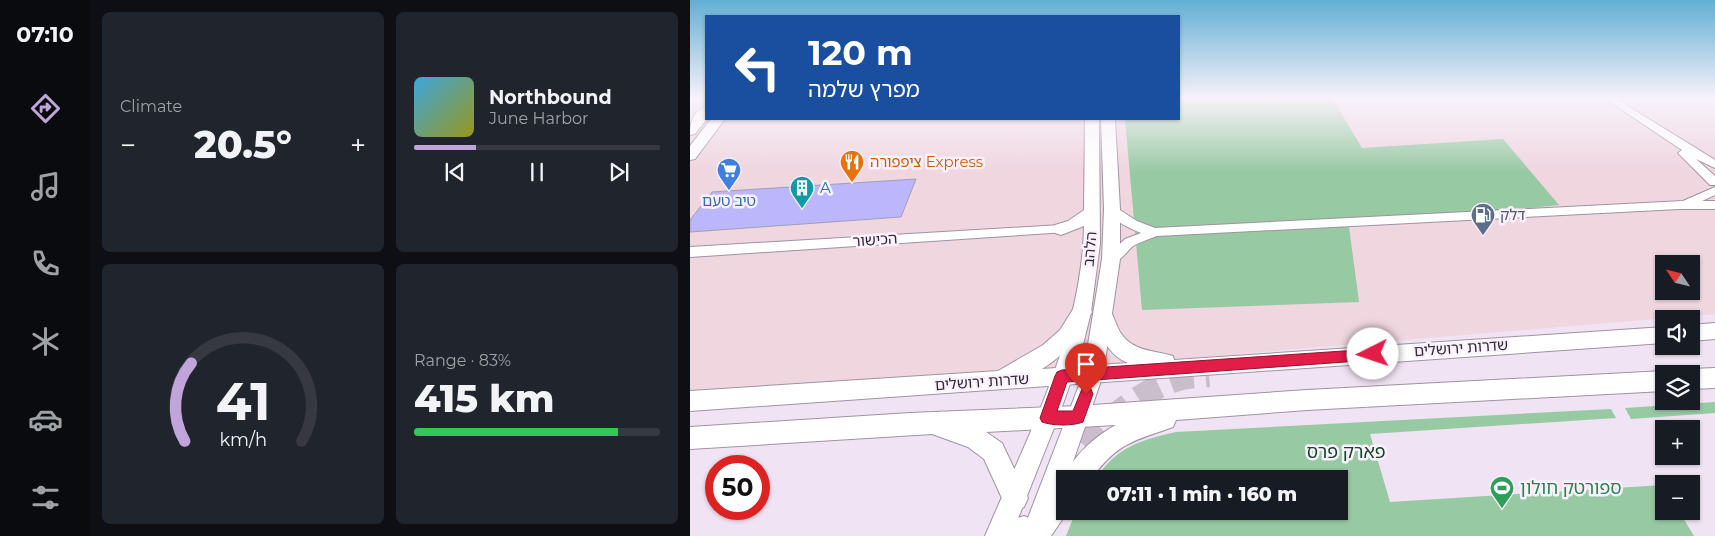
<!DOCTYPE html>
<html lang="en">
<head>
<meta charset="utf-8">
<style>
  :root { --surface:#171b24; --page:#20242c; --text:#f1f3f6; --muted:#9ea1a6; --line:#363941; --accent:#c1a4da }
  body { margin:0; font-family:Montserrat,"Noto Sans Hebrew",sans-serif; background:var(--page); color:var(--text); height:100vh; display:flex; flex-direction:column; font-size:19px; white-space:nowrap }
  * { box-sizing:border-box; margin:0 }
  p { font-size:16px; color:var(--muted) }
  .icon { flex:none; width:28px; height:28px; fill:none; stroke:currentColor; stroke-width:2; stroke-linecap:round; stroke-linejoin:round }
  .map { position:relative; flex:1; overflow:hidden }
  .details { display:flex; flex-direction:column; gap:12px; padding:12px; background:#0d0f14; width:600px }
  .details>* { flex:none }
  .hud { position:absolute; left:15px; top:15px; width:475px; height:105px; border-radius:0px; box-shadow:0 1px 4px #0004; background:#1a4fa0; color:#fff; overflow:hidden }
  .needle { width:32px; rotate:305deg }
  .buttons { position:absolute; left:965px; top:255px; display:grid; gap:10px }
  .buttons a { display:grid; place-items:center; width:45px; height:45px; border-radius:0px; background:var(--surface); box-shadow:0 1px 4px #0004; font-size:25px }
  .speed { position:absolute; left:15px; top:455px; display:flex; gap:10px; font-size:25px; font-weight:700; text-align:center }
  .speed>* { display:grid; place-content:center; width:65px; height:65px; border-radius:50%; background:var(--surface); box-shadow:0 1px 4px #0004; line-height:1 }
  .speed .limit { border:8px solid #d22; background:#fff; color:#111 }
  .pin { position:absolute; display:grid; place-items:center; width:42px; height:42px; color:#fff; margin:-51px -21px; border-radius:50% 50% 50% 0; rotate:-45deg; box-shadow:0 0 5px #0007 }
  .pin .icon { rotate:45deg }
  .me { position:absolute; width:55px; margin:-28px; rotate:266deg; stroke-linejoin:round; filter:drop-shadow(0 0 4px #0008) }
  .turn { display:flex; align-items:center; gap:18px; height:105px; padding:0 20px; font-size:22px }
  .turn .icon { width:65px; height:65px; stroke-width:2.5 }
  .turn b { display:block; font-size:35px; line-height:42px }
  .big { font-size:38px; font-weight:800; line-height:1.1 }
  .details .widget { flex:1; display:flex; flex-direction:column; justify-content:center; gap:8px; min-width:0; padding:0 18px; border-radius:8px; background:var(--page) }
  .details .dial { align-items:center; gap:0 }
  .dial svg { height:130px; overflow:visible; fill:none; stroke:var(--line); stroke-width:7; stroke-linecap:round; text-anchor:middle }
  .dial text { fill:var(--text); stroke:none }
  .song { display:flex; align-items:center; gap:15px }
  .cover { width:60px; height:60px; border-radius:8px; background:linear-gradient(135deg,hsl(200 70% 55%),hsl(60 70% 35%)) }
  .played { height:5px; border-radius:2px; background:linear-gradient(90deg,var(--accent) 25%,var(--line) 25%) }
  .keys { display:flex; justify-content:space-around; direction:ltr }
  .heat { display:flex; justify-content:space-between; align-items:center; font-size:28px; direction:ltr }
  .charge { height:8px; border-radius:4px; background:linear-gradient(90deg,#34c759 83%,var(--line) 0) }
  .details .tiles { flex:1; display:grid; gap:12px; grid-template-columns:repeat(2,1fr) }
  .trip { position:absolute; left:366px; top:470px; width:292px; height:50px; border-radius:0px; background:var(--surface); box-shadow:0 1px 4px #0004; font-weight:800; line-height:50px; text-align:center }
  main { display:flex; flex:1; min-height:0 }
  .tab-bar { display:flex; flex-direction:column; width:90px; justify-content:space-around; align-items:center; background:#090b0e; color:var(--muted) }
  .tab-bar .icon { width:35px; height:35px }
  .tab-bar .on { color:var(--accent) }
  .tab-bar b { font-size:22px; color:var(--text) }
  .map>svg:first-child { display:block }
</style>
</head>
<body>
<main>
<nav class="tab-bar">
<b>07:10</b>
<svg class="icon on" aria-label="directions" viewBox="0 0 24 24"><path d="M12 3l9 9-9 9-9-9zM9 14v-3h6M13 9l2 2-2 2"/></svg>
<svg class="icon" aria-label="music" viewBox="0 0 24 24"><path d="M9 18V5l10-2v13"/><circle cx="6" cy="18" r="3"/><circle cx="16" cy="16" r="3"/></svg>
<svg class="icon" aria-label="phone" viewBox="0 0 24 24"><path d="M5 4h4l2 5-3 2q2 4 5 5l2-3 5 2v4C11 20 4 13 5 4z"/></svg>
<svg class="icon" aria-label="climate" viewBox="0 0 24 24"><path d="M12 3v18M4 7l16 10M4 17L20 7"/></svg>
<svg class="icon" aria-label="car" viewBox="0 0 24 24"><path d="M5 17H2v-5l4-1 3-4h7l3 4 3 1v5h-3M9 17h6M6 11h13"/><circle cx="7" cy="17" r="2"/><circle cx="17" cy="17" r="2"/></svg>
<svg class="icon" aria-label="filters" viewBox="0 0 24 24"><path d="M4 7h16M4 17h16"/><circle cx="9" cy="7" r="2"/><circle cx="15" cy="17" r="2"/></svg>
</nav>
<section class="details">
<div class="tiles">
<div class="widget"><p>Climate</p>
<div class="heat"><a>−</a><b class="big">20.5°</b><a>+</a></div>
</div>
<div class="widget">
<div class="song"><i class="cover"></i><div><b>Northbound</b><p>June Harbor</p></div></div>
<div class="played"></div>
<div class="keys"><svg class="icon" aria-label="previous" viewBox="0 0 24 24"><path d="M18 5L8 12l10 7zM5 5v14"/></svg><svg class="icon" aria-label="pause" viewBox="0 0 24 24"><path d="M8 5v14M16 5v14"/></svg><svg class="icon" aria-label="next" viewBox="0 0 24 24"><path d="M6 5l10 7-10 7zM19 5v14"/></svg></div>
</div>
<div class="widget dial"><svg viewBox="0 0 100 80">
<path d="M14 69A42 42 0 1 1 86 69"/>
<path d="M14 69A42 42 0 0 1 18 21" stroke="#c1a4da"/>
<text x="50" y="56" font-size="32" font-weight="700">41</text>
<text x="50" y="72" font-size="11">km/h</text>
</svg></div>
<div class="widget"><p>Range · 83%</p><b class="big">415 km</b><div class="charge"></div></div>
</div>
</section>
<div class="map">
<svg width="1025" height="536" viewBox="0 0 1025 536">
  <rect width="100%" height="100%" fill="#f0e3f3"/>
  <path fill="#efd6df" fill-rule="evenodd" d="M 0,98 L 16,98 L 16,119 L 489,119 L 489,98 L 1025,98 L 1025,314 L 310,374 L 0,392 ZM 974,264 L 1001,264 L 1001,291 L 974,291 Z"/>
  <path fill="#97c9a3" d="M 489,98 L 642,98 L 672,148 L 813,139 L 869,205 L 659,227 L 669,302 L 452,310 L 435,119 L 489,119 Z
    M 1025,402 L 1025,413 L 941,419 L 935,408 Z
    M 921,409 L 926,418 L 680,434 L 700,502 L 973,485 L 974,511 L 989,511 L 1004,536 L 376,536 L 386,511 L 650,511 L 650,479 L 406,479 C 426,447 451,440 486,432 Z"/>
  <path fill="#bcb7fd" stroke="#a09fb1" d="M 226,179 L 211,217 L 0,232 L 0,220 L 22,192 Z"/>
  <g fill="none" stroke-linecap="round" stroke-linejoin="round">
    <path stroke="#cabecd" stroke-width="24" stroke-dasharray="24 12" stroke-linecap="butt" d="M 371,473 C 402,434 439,395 488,379 C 498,376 509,376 519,375"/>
    <defs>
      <path id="minor" d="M 914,98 L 925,98 L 1025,160 L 1025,168 L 1006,159 L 1025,176 L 1025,185 L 1020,185 L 988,153 L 992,150 Z
        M 1025,187 L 1025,195 L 1012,201 L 1025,201 L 1025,209 L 989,209 L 467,236 C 459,239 450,242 443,246 C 435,253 428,266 416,262 L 414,259 L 435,239 L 451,233 C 438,228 424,221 416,209 L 418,206 L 422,205 L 447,221 L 465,228 L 993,201 Z
        M 371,225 L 376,226 L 377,229 L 376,232 L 0,257 L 0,247 Z"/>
      <path id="tertiary" d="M 16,107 L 17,119 L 5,134 L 0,135 C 0,124 3,110 16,107 Z
        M 21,119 L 35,119 L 5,159 L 0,160 L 0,146 Z
        M 395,119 L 409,119 L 410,244 L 401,312 L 391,353 L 368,418 L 321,536 L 295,536 C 337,437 392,336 394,226 L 371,235 L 365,233 L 363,229 L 365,225 L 378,221 L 394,210 Z
        M 411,119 L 425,119 L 430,209 L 430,259 L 413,375 L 377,479 L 375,479 L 375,484 L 357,536 L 331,536 L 393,375 L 412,259 L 414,209 Z"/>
      <path id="secondary" d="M 392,304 L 399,306 L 402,312 C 389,336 376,354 352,369 L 438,363 C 418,355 410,335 403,316 L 406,310 L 413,308 L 420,310 C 424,317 426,325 430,332 C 443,352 463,350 483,356 L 484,360 L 974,327 L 974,343 L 0,411 L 0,391 L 308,371 L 353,345 L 370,330 L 385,306 Z
        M 1025,323 L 1025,339 L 1001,341 L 1001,325 Z
        M 1025,368 L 1025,388 L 1001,389 L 1001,374 L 992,374 L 1001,369 Z
        M 974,371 L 981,374 L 974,374 L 974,391 L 617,410 L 486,420 L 483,427 C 444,441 428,442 401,479 L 375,479 L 375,511 L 378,511 L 361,536 L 316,536 L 324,519 L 334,516 L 341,519 L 366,485 L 374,481 L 373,479 C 383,456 404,437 426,425 L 296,432 L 312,443 L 338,498 L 334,507 L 325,511 L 316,507 L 294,459 L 278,447 L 242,434 L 0,449 L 0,427 L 220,413 L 388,406 L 617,390 Z"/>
    </defs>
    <use href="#minor" stroke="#9f93a2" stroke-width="2"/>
    <use href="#tertiary" stroke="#9f93a2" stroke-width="2"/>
    <use href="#secondary" stroke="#9f93a2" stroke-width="2"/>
    <use href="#minor" fill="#fff" fill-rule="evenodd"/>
    <use href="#tertiary" fill="#fff" fill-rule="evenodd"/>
    <use href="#secondary" fill="#fff" fill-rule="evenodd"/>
  </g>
  <linearGradient id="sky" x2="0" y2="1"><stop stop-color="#62afd4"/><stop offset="0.57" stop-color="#f8f2fa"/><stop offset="1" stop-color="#f8f2fa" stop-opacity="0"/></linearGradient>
  <rect width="1025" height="173" fill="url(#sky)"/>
  <path fill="#e11d48" stroke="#92132f" d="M 683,349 L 687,350 L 689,354 L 687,358 L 683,360 L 377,382 L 367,411 L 383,411 L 392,389 L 396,387 L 401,389 L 403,394 L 393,422 C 383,426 363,426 352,422 L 350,418 L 365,376 L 367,372 L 372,370 Z"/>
  <defs>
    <symbol id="restaurant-pin" viewBox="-11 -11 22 30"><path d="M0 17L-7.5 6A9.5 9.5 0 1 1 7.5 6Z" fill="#e8710a" stroke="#fbf1fe"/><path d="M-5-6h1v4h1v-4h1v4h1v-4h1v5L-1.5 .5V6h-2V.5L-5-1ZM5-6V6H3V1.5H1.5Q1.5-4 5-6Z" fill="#fff"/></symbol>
    <symbol id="supermarket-pin" viewBox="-11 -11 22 30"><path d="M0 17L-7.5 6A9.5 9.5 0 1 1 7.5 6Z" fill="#3f7fe0" stroke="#fbf1fe"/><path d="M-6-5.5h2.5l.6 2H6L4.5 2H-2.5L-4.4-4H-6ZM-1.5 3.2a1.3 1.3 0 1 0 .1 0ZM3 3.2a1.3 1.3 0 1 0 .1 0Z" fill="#fff"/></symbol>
    <symbol id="building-pin" viewBox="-11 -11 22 30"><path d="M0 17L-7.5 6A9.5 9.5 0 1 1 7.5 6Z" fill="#0f9aa8" stroke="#fbf1fe"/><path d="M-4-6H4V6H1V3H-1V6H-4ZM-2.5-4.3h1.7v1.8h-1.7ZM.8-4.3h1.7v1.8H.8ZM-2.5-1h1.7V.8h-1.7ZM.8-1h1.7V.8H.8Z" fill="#fff"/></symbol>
    <symbol id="fuel-pin" viewBox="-11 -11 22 30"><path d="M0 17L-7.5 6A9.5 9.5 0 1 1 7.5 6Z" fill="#5c6f8a" stroke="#fbf1fe"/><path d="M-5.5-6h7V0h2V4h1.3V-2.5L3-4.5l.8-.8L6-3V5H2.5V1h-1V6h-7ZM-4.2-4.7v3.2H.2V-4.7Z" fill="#fff"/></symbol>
    <symbol id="stadium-pin" viewBox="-11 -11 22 30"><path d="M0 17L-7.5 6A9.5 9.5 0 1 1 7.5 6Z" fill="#2e9e5b" stroke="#fbf1fe"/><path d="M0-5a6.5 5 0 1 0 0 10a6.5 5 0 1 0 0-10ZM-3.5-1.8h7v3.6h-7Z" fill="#fff"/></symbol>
  </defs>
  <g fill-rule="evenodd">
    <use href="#restaurant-pin" x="148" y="148" width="28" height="38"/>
    <use href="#supermarket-pin" x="25" y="156" width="28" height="38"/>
    <use href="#building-pin" x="98" y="174" width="28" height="38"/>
    <use href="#fuel-pin" x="779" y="201" width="28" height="38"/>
    <use href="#stadium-pin" x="798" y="474" width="28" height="38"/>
  </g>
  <g text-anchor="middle" stroke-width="5" stroke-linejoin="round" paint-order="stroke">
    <g font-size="15" fill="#c56008" stroke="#fbf1fe" text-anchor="start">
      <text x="180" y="167">ציפפורה Express</text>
    </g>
    <g font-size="15" fill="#0d838f" stroke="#fbf1fe" text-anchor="start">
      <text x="130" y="193">A</text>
    </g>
    <g font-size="15" fill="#366cbe" stroke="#fbf1fe">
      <text x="39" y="206">טיב טעם</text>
    </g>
    <g font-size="15" fill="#4e5e75" stroke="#fbf1fe" text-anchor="start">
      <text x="810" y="220">דלק</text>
    </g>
    <g font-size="15" fill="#312c33" stroke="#fbf1fe">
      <text transform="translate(185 240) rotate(-4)" y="5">הכישור</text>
      <text transform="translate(400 249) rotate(-85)" y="5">הלהב</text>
      <text transform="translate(771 348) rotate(-4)" y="5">שדרות ירושלים</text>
      <text transform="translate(292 382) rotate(-4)" y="5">שדרות ירושלים</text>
    </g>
    <g font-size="18" fill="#134524" stroke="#fbf1fe">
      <text x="656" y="458">פארק פרס</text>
    </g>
    <g font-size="18" fill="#27864d" stroke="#fbf1fe" text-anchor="start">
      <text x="830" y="494">ספורטק חולון</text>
    </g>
  </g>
</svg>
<div class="buttons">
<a><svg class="needle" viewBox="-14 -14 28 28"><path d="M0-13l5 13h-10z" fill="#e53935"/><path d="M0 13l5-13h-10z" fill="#9ea1a6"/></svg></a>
<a><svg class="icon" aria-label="sound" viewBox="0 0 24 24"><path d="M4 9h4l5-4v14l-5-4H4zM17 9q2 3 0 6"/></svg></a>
<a><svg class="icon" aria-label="layers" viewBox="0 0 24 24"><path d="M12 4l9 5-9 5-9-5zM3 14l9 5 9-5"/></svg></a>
<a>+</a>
<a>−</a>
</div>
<div class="speed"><div class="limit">50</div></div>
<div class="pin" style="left:396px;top:394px;background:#d93025"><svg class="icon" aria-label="arrive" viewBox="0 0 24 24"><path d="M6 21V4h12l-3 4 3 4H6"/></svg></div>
<svg class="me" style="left:683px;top:354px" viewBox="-20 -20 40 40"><circle r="19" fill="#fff"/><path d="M0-13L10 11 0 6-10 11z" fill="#e11d48"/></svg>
<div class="trip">07:11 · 1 min · 160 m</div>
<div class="hud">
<div class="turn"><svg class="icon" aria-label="left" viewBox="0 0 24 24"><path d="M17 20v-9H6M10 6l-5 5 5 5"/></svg><div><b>120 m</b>מפרץ שלמה</div></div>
</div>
</div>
</main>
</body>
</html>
